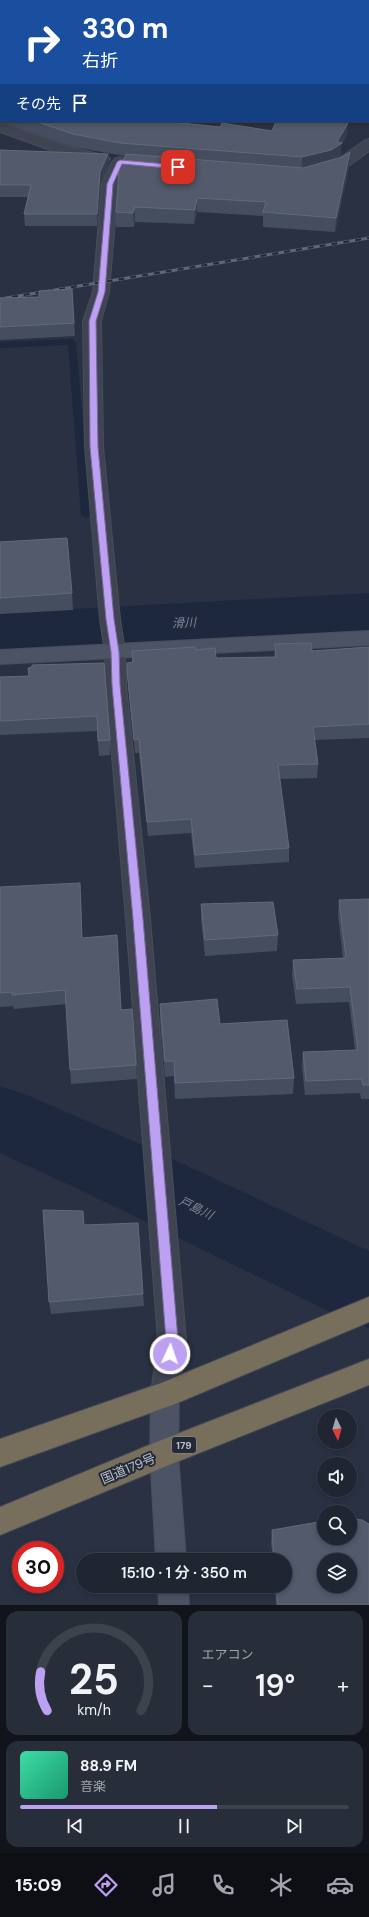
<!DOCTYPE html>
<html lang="ja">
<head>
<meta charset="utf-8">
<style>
  :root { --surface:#202532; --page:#282d3a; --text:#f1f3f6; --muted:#a2a5ac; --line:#3d424d; --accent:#bca0f2 }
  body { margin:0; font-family:"DM Sans","Noto Sans JP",sans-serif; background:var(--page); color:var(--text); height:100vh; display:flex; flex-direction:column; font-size:15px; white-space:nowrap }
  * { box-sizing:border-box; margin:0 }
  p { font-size:13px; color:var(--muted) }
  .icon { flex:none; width:22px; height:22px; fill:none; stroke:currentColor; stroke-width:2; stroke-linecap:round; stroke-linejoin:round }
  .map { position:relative; height:1605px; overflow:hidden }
  .side { display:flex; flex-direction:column; gap:6px; padding:6px; background:#12141c; flex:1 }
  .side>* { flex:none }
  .banner { position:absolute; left:0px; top:0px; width:369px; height:122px; box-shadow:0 2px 6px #0003,0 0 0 1px var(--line); background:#1a4fa0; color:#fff; overflow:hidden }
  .needle { width:26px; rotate:175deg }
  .buttons { position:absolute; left:317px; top:1409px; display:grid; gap:8px }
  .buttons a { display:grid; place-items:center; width:40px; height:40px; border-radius:50%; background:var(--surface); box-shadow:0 2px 6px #0003,0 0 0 1px var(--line); font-size:20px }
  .speed { position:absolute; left:12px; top:1541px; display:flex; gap:8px; font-size:20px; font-weight:700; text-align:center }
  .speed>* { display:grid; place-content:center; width:52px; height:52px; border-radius:50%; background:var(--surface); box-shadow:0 2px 6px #0003,0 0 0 1px var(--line); line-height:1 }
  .speed .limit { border:6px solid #d22; background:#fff; color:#111 }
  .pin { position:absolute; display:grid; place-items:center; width:34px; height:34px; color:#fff; margin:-17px; border-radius:8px; box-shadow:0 2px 6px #0006 }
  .me { position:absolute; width:44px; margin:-22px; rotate:3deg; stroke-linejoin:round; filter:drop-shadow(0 0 3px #0008) }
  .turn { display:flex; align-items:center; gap:14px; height:84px; padding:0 16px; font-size:18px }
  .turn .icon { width:52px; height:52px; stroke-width:2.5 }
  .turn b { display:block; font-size:28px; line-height:34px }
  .then { display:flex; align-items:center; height:38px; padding:0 16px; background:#0003; gap:8px; font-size:15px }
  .big { font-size:30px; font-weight:600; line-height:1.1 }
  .side .widget { flex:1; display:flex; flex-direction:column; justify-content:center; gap:6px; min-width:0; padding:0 14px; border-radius:12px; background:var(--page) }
  .side .dial { align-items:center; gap:0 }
  .dial svg { height:104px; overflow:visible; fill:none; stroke:var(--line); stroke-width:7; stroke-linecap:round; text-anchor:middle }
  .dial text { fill:var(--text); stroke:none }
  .song { display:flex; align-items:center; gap:12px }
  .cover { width:48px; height:48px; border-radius:6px; background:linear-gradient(135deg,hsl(160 70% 55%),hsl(160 70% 35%)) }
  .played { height:4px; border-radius:2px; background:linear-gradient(90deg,var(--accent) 60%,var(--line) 60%) }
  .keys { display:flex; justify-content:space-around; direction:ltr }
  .heat { display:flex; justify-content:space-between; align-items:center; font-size:22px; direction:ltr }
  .side .tiles { flex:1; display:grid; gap:6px; grid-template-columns:1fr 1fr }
  .widget:last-child { grid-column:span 2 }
  .trip { position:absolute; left:76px; top:1553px; width:216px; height:40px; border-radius:20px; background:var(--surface); box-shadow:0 2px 6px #0003,0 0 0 1px var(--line); font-weight:600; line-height:40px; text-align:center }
  .dock { display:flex; height:64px; justify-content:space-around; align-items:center; background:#0d0f14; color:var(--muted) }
  .dock .icon { width:28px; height:28px }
  .dock .selected { color:var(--accent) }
  .dock b { font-size:18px; color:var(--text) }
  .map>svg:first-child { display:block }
</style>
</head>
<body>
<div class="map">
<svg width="369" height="1605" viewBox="0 0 369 1605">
  <rect width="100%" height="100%" fill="#2a3142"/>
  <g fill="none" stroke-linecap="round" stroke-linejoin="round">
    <path fill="#1d283f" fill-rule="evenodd" d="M 72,339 L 76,342 L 91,515 L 86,518 L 81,515 L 68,345 L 0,348 L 0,342 Z"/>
    <path fill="#1d283f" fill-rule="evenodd" d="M 369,593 L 369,633 L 0,655 L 0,613 Z
      M 0,1086 L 27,1095 L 149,1148 L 369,1251 L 369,1328 L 340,1317 L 93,1196 L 0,1153 Z"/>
    <defs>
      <path id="street" d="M 0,122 L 73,148 L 107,156 L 110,159 L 107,162 L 102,164 L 64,155 L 0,132 Z
        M 369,139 L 369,151 C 355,161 336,179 318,174 L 315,171 L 318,168 L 331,164 L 364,141 Z
        M 120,157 L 125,159 L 128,162 L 118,184 L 109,292 L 101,321 L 103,447 L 120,619 L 125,652 L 126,685 L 150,919 L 186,1340 L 179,1395 L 175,1404 L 165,1408 L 155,1404 L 151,1395 L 158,1340 L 126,919 L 106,685 L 105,652 L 100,619 L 85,447 L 83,321 L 93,292 L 102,184 L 112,162 L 115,159 Z"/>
      <path id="secondary" d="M 369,631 L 369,645 L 0,664 L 0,650 Z
        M 165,1382 L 175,1386 L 179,1395 L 178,1453 L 186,1560 L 156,1560 L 150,1453 L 151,1395 L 155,1386 Z
        M 158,1586 L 188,1586 L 189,1605 L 159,1605 Z"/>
      <path id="highway" d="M 369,1297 L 369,1322 L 175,1404 L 0,1467 L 0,1439 L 161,1383 Z
        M 369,1359 L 369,1385 L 174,1463 L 0,1535 L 0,1507 L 154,1443 Z"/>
    </defs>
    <use href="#street" stroke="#484d5b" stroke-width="2"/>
    <use href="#secondary" stroke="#484d5b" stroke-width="2"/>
    <use href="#highway" stroke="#454c59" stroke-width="2"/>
    <use href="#street" fill="#3e4452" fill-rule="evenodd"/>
    <use href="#secondary" fill="#4c5364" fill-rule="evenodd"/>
    <use href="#highway" fill="#776f5c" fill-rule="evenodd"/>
    <defs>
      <path id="rail" d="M 0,299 L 369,238"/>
    </defs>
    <use href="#rail" stroke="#606878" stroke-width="3"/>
    <use href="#rail" stroke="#222937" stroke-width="2" stroke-dasharray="6" stroke-linecap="butt"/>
  </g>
  <path fill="#454e5f" d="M 368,19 L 369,19 L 369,58 L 368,58 Z
    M 0,93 L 1,93 L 1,121 L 162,121 L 220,127 L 272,131 L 347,135 L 341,146 L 341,155 L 335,159 L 349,167 L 335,232 L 263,227 L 263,216 L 197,212 L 194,224 L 135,222 L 134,227 L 116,227 L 116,212 L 125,156 L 73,147 L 0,121 Z
    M 0,150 L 108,154 L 109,166 L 101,184 L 97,226 L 25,226 L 24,214 L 28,197 L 0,197 Z
    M 72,289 L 75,336 L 0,340 L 0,298 L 39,297 Z
    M 0,542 L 72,593 L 73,610 L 0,614 Z
    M 275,644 L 312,651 L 369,647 L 369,738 L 315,740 L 318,764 L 317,778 L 280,779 L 289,848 L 289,862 L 195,868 L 191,833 L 148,836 L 139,753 L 135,753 L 128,685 L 127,663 L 132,662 L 132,651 L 195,650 L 216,658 L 274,658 Z
    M 104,663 L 110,740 L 110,755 L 99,756 L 97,731 L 0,735 L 0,677 L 29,676 L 28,668 Z
    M 0,887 L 81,897 L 82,938 L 121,1010 L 136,1065 L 137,1079 L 71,1084 L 66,1004 L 14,1009 L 13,1006 L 0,1007 Z
    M 369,899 L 369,1099 L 361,1099 L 360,1093 L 305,1095 L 302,1067 L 303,1052 L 355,1050 L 349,1002 L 296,1004 L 292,975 L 293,960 L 343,958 L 338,915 L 339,900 Z
    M 201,904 L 278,935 L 277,951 L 205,956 L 201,920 Z
    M 160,1004 L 220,1024 L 294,1078 L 293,1094 L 175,1099 L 174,1076 L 165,1077 L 160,1020 Z
    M 84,1225 L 143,1294 L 144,1306 L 51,1314 L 49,1302 Z
    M 272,1530 L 369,1605 L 276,1605 L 275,1586 L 285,1586 L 285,1560 L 273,1560 L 271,1543 Z"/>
  <path fill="#353d4f" d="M 348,123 L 347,135 L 341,146 L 341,155 L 330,163 L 302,169 L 302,157 L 337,142 Z
    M 350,152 L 349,167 L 335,232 L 336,218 Z
    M 108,154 L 109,166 L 101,184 L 97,226 L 97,214 L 100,172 Z
    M 197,198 L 197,212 L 194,224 L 195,210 Z
    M 135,207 L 135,222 L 134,227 L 133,213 Z"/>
  <path fill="#525a6b" stroke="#626a7a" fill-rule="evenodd" d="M 368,19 L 369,19 L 369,46 L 368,46 Z
    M 0,93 L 1,93 L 1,109 L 0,109 Z
    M 35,121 L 162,121 L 220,127 L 222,123 L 272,131 L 276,121 L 336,121 L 348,123 L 337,142 L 342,143 L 331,150 L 302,157 L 120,143 L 73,134 Z
    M 0,150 L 108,154 L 100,172 L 97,214 L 24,214 L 31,185 L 0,185 Z
    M 350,152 L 336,218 L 263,212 L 266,202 L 197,198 L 195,210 L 135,207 L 133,213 L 116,212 L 119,170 L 126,154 L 303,168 L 342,157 Z
    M 72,289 L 74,323 L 0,327 L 0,298 L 39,297 L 39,291 Z
    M 67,538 L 72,593 L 0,598 L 0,542 Z
    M 311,643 L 312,651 L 369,647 L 369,724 L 313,727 L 318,764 L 278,765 L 289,848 L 195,855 L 191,819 L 147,822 L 139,739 L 134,740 L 127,671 L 127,663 L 133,662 L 132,651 L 195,647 L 195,650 L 215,648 L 216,658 L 276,657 L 275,644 Z
    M 104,663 L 110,740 L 98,741 L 97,716 L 0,721 L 0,677 L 29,676 L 28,668 L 32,667 L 32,665 Z
    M 80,883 L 82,938 L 117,935 L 121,1010 L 132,1009 L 136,1065 L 70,1070 L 65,990 L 12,995 L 12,992 L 0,993 L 0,887 Z
    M 369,899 L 369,1085 L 363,1085 L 362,1079 L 306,1081 L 303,1052 L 358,1050 L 350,987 L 297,989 L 293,960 L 346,958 L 339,900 Z
    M 273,902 L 278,935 L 205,940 L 201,904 Z
    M 217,999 L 220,1024 L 287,1020 L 294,1078 L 175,1083 L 174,1061 L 165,1061 L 160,1004 Z
    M 43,1210 L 83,1211 L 84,1225 L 138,1223 L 143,1294 L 49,1302 Z
    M 350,1518 L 362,1520 L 369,1524 L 369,1605 L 278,1605 L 276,1586 L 285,1586 L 285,1560 L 274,1560 L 272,1530 L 324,1521 L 324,1538 L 350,1538 ZM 324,1560 L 350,1560 L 350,1586 L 324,1586 Z"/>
  <path fill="#bca0f2" stroke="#7a689d" d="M 120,160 L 178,165 L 181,167 L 178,169 L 122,164 L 113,184 L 105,292 L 96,321 L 98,447 L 114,619 L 119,652 L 120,685 L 143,919 L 178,1340 L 174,1358 L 170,1359 L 166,1358 L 165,1354 L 166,1340 L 133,919 L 112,685 L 111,652 L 106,619 L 90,447 L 89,321 L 98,292 L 107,184 L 117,162 Z"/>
  <g text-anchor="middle" stroke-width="4" stroke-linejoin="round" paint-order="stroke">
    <rect fill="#222937" stroke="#8d939f" stroke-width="1" x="172" y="1437" width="24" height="16" rx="3"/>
    <g font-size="10" font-weight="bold" fill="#bbc0cb">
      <text x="184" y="1449">179</text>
    </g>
    <g font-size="12" font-style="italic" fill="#7787a7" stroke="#222937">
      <text transform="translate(184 623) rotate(-3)" y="4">滑川</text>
      <text transform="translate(196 1208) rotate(26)" y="4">戸島川</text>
    </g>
    <g font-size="13" fill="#bbc0cb" stroke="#222937">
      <text transform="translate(128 1468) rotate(-23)" y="5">国道179号</text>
    </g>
  </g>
</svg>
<div class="buttons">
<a><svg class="needle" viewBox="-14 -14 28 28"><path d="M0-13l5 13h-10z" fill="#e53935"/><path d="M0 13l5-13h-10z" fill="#a2a5ac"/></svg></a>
<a><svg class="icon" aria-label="sound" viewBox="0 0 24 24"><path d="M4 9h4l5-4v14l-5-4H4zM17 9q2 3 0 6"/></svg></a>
<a><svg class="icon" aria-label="search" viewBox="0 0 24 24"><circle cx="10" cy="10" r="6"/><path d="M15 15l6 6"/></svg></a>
<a><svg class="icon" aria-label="layers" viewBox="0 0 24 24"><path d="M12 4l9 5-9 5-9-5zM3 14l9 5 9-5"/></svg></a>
</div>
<div class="speed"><div class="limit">30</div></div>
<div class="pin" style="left:178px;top:167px;background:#d93025"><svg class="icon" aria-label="arrive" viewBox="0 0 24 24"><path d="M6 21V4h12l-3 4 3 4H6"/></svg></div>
<svg class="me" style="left:170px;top:1354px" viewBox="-20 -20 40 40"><circle r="17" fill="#bca0f2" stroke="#fff" stroke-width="3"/><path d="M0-11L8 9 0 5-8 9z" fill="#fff"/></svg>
<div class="trip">15:10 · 1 分 · 350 m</div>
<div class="banner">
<div class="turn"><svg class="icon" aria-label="right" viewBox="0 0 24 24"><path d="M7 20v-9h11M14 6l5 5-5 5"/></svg><div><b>330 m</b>右折</div></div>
<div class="then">その先<svg class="icon" aria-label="arrive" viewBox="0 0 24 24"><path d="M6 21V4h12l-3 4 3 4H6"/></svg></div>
</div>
</div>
<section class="side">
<div class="tiles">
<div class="widget dial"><svg viewBox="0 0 100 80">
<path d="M14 69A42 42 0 1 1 86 69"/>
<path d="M14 69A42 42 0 0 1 9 39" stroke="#bca0f2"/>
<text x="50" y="56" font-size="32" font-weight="700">25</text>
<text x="50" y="72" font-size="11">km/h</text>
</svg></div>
<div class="widget"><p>エアコン</p>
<div class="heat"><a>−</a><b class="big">19°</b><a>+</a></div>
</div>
<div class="widget">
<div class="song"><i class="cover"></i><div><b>88.9 FM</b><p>音楽</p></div></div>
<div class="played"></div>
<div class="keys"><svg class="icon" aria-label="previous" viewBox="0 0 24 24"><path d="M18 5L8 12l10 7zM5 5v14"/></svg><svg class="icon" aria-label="pause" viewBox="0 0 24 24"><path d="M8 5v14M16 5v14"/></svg><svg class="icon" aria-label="next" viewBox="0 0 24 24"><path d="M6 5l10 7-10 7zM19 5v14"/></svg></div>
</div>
</div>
</section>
<nav class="dock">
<b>15:09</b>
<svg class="icon selected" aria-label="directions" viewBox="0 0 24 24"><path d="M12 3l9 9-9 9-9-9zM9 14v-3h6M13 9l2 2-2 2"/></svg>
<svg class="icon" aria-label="music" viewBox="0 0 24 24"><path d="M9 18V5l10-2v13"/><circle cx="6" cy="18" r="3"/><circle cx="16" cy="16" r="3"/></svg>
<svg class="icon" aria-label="phone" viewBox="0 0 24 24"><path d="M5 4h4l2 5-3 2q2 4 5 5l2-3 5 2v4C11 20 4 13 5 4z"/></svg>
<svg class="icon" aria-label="climate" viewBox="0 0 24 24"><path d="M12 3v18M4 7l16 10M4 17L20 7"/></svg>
<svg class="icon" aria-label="car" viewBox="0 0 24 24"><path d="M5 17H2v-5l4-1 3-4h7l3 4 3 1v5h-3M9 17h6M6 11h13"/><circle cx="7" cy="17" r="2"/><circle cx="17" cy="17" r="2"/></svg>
</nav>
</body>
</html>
